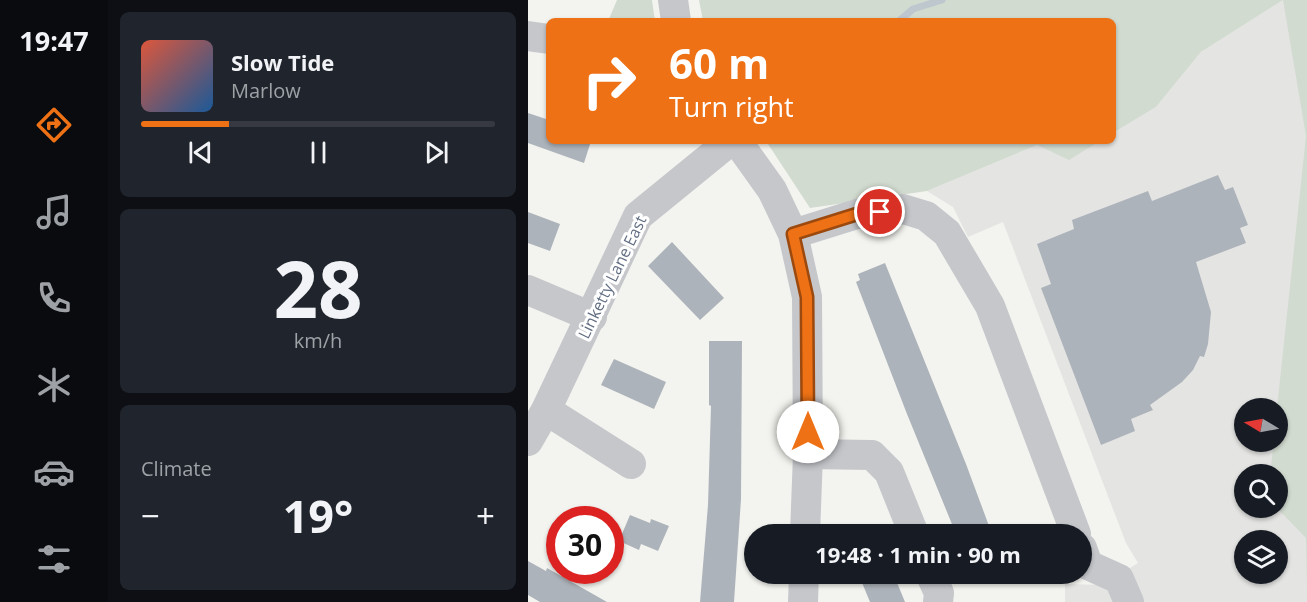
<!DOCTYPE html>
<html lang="en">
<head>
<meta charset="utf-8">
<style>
  :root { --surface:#171b24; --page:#20242c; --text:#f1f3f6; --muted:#9ea1a6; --line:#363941; --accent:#ee7115 }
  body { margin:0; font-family:"Open Sans",sans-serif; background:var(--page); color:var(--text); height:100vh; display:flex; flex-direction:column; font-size:22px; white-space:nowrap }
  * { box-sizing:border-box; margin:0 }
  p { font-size:20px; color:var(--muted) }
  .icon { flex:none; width:33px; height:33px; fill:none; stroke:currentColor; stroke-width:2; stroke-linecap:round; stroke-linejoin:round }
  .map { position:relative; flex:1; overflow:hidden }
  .side { display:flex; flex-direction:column; gap:12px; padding:12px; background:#0d0f14; width:420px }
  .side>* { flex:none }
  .banner { position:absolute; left:18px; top:18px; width:570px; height:126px; border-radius:9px; box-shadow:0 2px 4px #0004; background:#ee7115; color:#fff; overflow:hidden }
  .needle { width:39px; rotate:280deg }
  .tools { position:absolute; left:706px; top:398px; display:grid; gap:12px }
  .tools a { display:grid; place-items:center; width:54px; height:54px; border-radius:50%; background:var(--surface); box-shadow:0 2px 4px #0004; font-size:30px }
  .speed { position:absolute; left:18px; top:506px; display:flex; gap:12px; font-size:30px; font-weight:700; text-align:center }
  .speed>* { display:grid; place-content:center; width:78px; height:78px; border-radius:50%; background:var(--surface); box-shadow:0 2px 4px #0004; line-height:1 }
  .speed .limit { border:9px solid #d22; background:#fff; color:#111 }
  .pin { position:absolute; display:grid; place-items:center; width:51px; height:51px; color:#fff; margin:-26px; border:3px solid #fff; border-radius:50%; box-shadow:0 2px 6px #0007 }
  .me { position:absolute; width:66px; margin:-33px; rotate:0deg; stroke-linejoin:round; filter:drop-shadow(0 0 4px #0008) }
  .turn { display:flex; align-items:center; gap:21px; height:126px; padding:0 24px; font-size:27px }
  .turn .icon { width:78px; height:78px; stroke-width:2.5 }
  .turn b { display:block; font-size:42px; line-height:51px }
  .big { font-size:45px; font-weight:700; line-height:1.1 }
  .side .tile { flex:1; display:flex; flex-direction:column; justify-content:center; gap:9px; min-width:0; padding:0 21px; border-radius:9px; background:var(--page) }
  .side .dial { align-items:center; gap:0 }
  .dial b { font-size:78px; line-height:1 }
  .song { display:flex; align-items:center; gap:18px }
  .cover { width:72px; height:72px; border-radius:9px; background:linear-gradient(135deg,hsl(10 70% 55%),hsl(210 70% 35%)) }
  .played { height:6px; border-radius:3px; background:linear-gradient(90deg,var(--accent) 25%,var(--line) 25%) }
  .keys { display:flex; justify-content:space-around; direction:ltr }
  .heat { display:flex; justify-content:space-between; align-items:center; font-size:33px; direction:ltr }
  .trip { position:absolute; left:216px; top:524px; width:348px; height:60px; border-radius:30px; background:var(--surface); box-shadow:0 2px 4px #0004; font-weight:700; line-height:60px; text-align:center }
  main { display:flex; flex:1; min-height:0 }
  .menu { display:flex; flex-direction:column; width:108px; justify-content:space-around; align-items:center; background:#090b0e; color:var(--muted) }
  .menu .icon { width:42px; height:42px }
  .menu .selected { color:var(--accent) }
  .menu b { font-size:27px; color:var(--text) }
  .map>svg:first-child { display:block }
</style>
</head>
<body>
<main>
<nav class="menu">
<b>19:47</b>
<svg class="icon selected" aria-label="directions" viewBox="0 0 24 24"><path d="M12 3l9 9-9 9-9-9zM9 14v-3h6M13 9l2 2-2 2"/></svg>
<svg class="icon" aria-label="music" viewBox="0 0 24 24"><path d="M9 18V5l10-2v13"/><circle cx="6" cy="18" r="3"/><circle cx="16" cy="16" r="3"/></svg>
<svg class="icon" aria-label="phone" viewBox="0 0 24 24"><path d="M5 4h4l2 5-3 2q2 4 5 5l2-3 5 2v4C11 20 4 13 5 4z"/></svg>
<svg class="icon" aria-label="climate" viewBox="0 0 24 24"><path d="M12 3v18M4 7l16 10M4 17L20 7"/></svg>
<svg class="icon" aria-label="car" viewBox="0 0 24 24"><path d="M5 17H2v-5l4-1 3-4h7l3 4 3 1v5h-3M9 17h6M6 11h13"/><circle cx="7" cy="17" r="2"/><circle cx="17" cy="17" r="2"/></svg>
<svg class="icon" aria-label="filters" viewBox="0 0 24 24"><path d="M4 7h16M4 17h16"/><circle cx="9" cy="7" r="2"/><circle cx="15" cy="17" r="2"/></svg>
</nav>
<section class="side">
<div class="tile">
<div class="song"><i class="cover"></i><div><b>Slow Tide</b><p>Marlow</p></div></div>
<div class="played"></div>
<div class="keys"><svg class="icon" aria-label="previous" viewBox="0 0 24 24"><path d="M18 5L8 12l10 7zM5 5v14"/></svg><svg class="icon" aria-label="pause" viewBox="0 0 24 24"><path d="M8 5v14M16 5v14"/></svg><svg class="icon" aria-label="next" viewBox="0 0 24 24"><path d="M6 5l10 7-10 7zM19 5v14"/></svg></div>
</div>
<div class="tile dial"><b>28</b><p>km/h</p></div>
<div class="tile"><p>Climate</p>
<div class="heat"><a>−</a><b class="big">19°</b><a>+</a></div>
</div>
</section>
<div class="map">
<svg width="779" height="602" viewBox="0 0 779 602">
  <rect width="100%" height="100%" fill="#f3f4ef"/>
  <path fill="#e4e4e3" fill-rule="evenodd" d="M 755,0 L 779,0 L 779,602 L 537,602 L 537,584 L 574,585 L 610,563 L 598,543 L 475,222 L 440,237 L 425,207 L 399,191 L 509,145 L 541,159 L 572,141 L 585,141 L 585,133 L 628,107 L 673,52 ZM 717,408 L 750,408 L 750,441 L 717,441 ZM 717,474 L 750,474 L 750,507 L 717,507 ZM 717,540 L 750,540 L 750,573 L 717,573 Z"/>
  <path fill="#d2dbd0" d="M 89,0 L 124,0 L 127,21 L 80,21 Z
    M 171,0 L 779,0 L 779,587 L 778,538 L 748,507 L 750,507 L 750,474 L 742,474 L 746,441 L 750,441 L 749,408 L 778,136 L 755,0 L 673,52 L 628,107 L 585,133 L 585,21 L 175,21 Z
    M 238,141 L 572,141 L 541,160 L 509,145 L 399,191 L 282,208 Z"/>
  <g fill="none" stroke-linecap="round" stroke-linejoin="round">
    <path stroke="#bec7ce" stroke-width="7" d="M 371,21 L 385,9 L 414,0"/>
  </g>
  <path fill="#adb3ba" d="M 0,113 L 21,120 L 21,141 L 63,141 L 56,163 L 0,143 Z
    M 690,175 L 697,190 L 705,187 L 720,225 L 712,228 L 718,243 L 668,262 L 683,312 L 680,344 L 676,357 L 672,356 L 665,370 L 654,382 L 622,405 L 625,410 L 603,419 L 607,431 L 573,445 L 513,288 L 523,284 L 509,244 L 546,229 L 544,220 L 620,191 L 624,201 Z
    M 0,212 L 32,224 L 22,251 L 0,243 Z
    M 144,242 L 196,298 L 172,320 L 120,266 Z
    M 357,263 L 438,464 L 464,534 L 428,534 L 379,414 L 328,282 L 332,280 L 330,274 Z
    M 181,341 L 214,341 L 213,499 L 206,602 L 172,602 L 180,505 L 183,406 L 181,405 Z
    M 86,359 L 138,382 L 126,409 L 73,385 Z
    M 102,515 L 122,523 L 123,519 L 141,526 L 130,551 L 113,544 L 111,550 L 91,541 Z
    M 0,561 L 18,571 L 19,568 L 79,602 L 12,602 L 0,595 Z
    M 330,573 L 365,573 L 377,602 L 342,602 Z"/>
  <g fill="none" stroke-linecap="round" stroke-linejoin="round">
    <path stroke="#c5c7cb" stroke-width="30" d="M 145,0 L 148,21
      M 0,36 L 21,39
      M 209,141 L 244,190 L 265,234 L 279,297 L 280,454 L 277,534
      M 265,234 L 329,214 L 375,209 L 398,216 L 419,233 L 462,306 L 548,534
      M 0,290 L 64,317
      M 18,410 L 103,464
      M 0,441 L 18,410 L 110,216 L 202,141
      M 280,454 L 344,455 L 361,472 L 386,534
      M 554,548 L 560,565 L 591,579 L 601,602
      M 402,573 L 411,593 L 410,602
      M 275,602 L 276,573"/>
  </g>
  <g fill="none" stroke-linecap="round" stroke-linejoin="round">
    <defs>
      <path id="route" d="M 280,432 L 279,297 L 265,234 L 329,214 L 352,212"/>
    </defs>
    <use href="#route" stroke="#9b490e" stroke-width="15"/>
    <use href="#route" stroke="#ee7115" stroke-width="10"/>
  </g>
  <g text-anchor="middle" stroke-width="6" stroke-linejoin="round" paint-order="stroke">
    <g font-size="16" fill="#616d82" stroke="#fff">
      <text transform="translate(84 277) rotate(-64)" y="6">Linketty Lane East</text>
    </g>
  </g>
</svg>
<div class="tools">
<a><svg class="needle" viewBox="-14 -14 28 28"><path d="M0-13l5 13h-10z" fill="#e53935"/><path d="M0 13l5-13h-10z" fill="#9ea1a6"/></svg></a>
<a><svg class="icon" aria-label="search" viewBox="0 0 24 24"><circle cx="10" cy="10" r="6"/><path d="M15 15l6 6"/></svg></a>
<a><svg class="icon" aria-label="layers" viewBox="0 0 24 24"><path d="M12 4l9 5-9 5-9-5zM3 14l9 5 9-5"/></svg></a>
</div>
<div class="speed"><div class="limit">30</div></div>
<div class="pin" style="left:352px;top:212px;background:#d93025"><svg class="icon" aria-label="arrive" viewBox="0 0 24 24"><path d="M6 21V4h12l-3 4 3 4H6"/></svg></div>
<svg class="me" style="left:280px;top:432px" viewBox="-20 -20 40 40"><circle r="19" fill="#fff"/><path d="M0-13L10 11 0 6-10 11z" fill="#ee7115"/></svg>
<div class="trip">19:48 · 1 min · 90 m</div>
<div class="banner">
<div class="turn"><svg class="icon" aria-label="right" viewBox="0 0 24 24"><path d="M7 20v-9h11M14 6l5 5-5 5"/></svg><div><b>60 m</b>Turn right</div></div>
</div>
</div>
</main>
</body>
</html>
